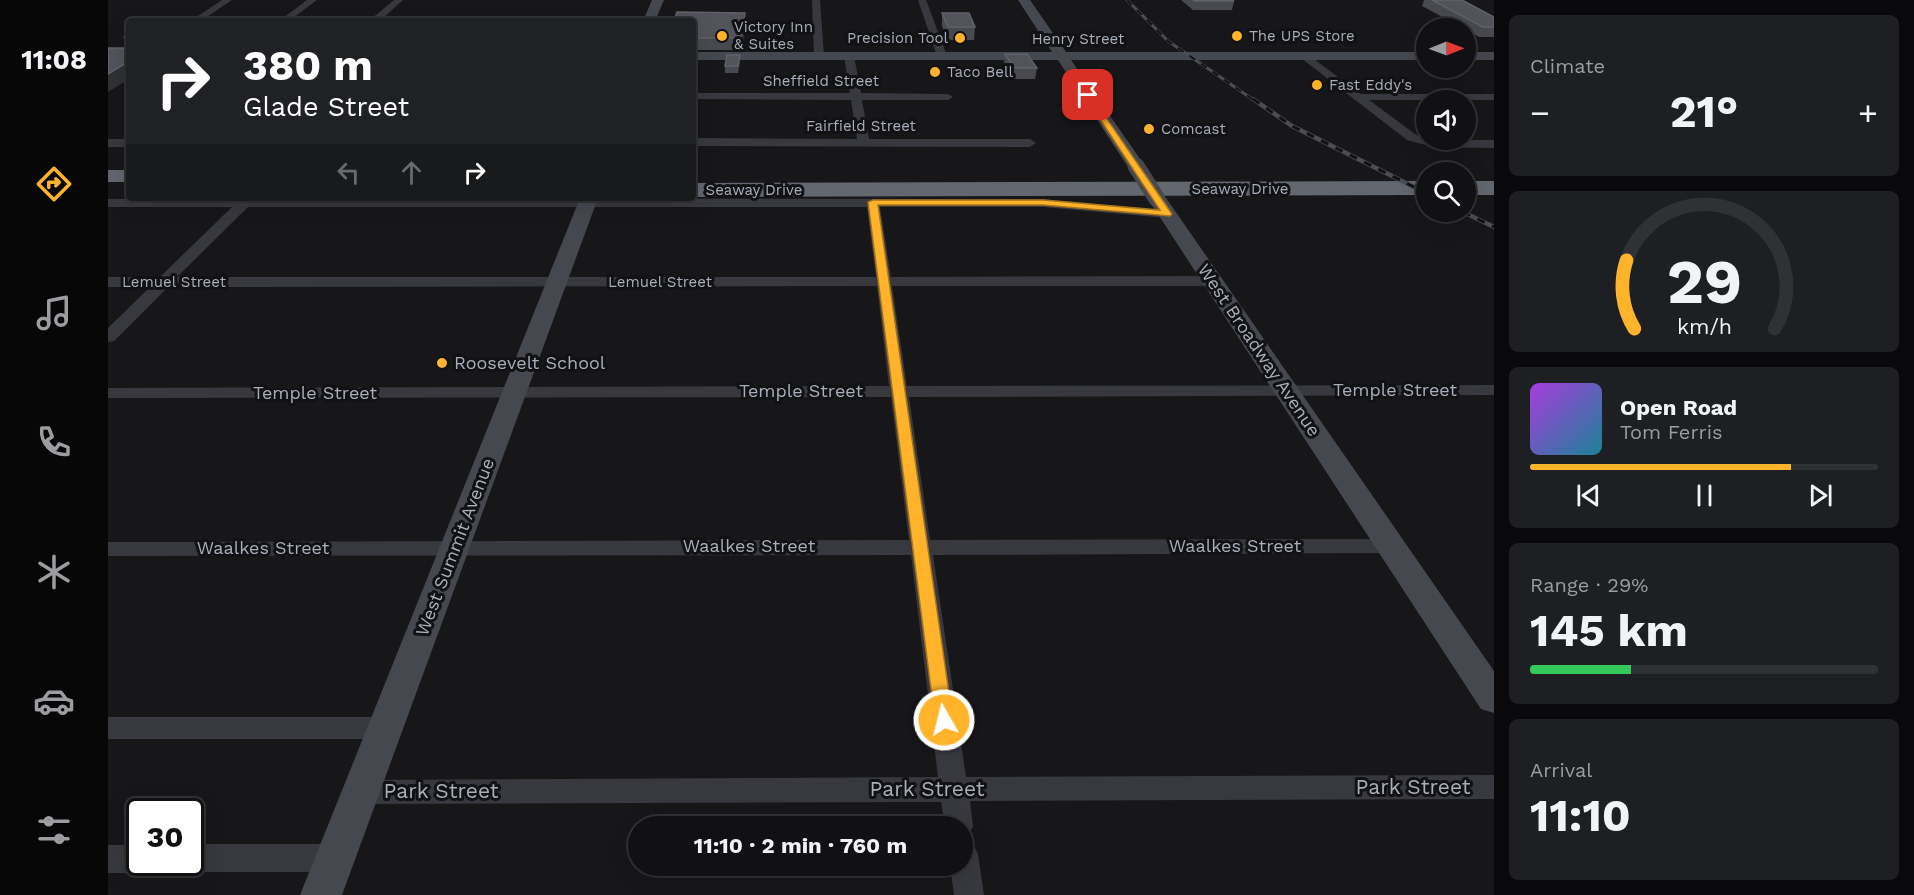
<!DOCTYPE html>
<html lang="en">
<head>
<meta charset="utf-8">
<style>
  :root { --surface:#111114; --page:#1e1f22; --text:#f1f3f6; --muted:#9c9da0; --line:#303134; --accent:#ffb32a }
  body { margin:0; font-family:"Work Sans",sans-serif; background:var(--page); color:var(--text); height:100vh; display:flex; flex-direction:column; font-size:22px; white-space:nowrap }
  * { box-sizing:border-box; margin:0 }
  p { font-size:20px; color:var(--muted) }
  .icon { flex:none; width:33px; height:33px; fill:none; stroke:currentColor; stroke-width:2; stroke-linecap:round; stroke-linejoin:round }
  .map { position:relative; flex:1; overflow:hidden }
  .side { display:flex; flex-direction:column; gap:15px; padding:15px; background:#09090b; width:420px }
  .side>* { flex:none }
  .banner { position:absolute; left:18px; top:18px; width:570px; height:183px; border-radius:6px; box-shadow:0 6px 24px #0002,0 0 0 2px var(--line); background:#202124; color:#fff; overflow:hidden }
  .needle { width:39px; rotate:89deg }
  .controls { position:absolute; left:1308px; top:18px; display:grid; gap:12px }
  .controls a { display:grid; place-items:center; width:60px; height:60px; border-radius:50%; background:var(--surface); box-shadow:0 6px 24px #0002,0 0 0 2px var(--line); font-size:30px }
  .speed { position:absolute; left:18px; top:798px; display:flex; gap:12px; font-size:30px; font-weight:700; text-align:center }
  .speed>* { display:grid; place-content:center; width:78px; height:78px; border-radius:50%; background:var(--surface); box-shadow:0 6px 24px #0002,0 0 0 2px var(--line); line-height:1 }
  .speed .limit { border:3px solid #111; border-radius:9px; background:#fff; color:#111 }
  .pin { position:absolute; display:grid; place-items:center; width:51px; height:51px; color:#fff; margin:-26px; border-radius:12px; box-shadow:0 3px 9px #0006 }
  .me { position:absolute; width:66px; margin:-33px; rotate:352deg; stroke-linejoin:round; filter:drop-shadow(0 0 4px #0008) }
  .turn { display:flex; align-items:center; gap:21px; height:126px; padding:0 18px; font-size:27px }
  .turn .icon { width:78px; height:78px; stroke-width:2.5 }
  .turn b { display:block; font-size:42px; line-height:51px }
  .lanes { display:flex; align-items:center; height:57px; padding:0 18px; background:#0003; justify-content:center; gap:30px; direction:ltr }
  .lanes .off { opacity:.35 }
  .big { font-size:45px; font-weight:700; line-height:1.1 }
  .side .widget { flex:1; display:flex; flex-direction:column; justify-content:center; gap:9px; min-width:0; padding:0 21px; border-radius:9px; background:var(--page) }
  .side .dial { align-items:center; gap:0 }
  .dial svg { height:156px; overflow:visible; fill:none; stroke:var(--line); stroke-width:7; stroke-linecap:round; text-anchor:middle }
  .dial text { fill:var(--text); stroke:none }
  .song { display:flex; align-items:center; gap:18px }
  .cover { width:72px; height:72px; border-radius:9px; background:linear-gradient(135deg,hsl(280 70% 55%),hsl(190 70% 35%)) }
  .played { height:6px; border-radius:3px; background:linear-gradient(90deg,var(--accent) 75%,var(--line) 75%) }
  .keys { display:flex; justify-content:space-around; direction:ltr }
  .heat { display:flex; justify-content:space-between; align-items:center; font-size:33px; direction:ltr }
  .charge { height:9px; border-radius:4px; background:linear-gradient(90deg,#34c759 29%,var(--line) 0) }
  .trip { position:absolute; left:520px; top:816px; width:345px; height:60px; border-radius:30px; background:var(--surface); box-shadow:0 6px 24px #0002,0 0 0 2px var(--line); font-weight:700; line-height:60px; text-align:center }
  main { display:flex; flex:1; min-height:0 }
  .dock { display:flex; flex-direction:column; width:108px; justify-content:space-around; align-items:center; background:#070708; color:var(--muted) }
  .dock .icon { width:42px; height:42px }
  .dock .selected { color:var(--accent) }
  .dock b { font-size:27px; color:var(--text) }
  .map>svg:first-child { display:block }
</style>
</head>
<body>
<main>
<nav class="dock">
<b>11:08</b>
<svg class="icon selected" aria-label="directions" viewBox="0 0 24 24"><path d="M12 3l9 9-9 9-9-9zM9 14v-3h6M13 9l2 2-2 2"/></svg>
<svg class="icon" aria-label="music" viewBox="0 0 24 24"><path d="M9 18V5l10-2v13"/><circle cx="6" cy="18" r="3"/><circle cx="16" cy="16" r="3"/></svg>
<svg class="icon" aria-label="phone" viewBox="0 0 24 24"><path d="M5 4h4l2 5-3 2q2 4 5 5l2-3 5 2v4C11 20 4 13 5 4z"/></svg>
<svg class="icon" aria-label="climate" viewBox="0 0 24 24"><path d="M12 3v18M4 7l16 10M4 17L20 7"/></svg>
<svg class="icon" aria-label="car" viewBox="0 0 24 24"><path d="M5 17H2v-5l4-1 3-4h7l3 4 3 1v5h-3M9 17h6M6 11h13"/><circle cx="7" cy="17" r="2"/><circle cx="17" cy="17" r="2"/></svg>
<svg class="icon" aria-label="filters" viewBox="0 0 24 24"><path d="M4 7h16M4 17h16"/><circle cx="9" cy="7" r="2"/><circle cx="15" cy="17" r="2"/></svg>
</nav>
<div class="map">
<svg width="1386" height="895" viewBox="0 0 1386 895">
  <rect width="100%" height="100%" fill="#17171a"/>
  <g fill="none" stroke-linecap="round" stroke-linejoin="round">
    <path fill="#38393f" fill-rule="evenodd" d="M 114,0 L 124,0 L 93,21 L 84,20 Z
      M 199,0 L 209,0 L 181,21 L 171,21 Z
      M 286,0 L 295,0 L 274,19 L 256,21 L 268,15 Z
      M 704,0 L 712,0 L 716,56 L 711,59 L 706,56 Z
      M 810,0 L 818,0 L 839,56 L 837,58 L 829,56 Z
      M 741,53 L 746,56 L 753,93 L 840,94 L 845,97 L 840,100 L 754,100 L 761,139 L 922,139 L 928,143 L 922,147 L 585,146 L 585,138 L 749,139 L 743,100 L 585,99 L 585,93 L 742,93 L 736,56 Z
      M 1193,54 L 1199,54 L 1253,94 L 1386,94 L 1386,100 L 1261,100 L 1307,134 L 1318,140 L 1386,140 L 1386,148 L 1325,147 L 1299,140 L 1193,58 Z
      M 0,139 L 21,139 L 21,147 L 0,147 Z
      M 137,198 L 935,199 L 1064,211 L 1066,214 L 1064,217 L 1059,218 L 935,207 L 772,207 L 783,277 L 1104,276 L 1112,281 L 1104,286 L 784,286 L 799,386 L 1386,385 L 1386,395 L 801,397 L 822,540 L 1282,539 L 1290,541 L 1293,546 L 1290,551 L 1282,553 L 825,555 L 858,777 L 1386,775 L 1386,799 L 862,801 L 865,826 L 861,835 L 855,837 L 855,826 L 837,826 L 833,802 L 253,804 L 243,801 L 239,792 L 243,783 L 253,780 L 830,777 L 803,555 L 0,556 L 0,542 L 801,540 L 783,397 L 0,398 L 0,388 L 781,386 L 769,286 L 60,287 L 6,341 L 0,342 L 0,328 L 42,287 L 0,287 L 0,277 L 52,277 L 124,207 L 0,207 L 0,199 ZM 140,207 L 759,207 L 768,277 L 69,277 Z
      M 0,717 L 278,717 L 287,720 L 291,728 L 287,736 L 278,739 L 0,739 Z
      M 855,840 L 865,844 L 870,854 L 876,895 L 846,895 L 842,866 L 855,866 Z
      M 82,844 L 227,844 L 237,848 L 242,858 L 237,868 L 227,872 L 82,872 L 72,868 L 69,862 L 82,862 Z
      M 0,845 L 32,845 L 32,862 L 45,862 L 43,869 L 32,873 L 0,873 Z"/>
    <path fill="#46484f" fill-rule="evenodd" d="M 544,0 L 556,0 L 547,21 L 535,21 Z
      M 910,0 L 922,0 L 958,52 L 1318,52 L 1318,60 L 963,60 L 1037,166 L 1034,170 L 1022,170 L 950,60 L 585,60 L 585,52 L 944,52 Z
      M 1358,52 L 1386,52 L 1386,60 L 1358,60 Z
      M 1049,193 L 1056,195 L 1386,671 L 1386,713 L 1373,709 L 1040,199 L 1042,195 Z
      M 472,198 L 490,198 L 234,895 L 192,895 Z"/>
    <path fill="#636770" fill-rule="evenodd" d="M 0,170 L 21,170 L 21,182 L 0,182 Z
      M 1318,181 L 1318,195 L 585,197 L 585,183 Z
      M 1358,181 L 1386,181 L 1386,195 L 1358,195 Z"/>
    <defs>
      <path id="rail-far1" d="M 1019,0 L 1060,41 L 1147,101"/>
      <path id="rail" d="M 1145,99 L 1184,126 L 1318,193
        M 1355,212 L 1386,227"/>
    </defs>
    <use href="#rail-far1" stroke="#4b4d54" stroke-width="3"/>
    <use href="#rail" stroke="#4b4d54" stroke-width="4.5"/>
    <use href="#rail-far1" stroke="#121215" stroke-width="2" stroke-dasharray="7" stroke-linecap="butt"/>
    <use href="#rail" stroke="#121215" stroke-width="3" stroke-dasharray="8" stroke-linecap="butt"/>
    <path stroke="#46484f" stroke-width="17" d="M 1028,166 L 1049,199"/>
  </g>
  <path fill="#484a4f" d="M 1073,0 L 1124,0 L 1126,1 L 1124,10 L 1085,10 Z
    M 1316,0 L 1354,0 L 1386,17 L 1386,37 L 1371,37 L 1358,30 L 1358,28 L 1355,28 L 1314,6 Z
    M 834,13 L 867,27 L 866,40 L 839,40 L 834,26 Z
    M 585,21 L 637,25 L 634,50 L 589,50 L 590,62 L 588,72 L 585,72 Z
    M 897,54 L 929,68 L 927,79 L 905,79 L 896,64 Z
    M 632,62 L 630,73 L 617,73 L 617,66 Z"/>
  <path fill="#303135" d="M 637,13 L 637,25 L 634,50 L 633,38 Z
    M 589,50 L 590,62 L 588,72 L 587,60 Z
    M 21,61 L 21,79 L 0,92 L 0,74 Z"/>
  <path fill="#53545b" stroke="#60626a" stroke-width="1.5" d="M 1085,0 L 1124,0 L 1126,1 L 1087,1 Z
    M 1324,0 L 1354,0 L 1386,17 L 1386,27 L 1375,27 Z
    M 569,12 L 637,13 L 633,38 L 585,38 L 585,21 L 566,21 Z
    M 834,13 L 861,13 L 867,27 L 840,27 Z
    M 21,34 L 21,61 L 0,74 L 0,48 L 17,48 L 18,39 L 16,37 Z
    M 585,49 L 589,50 L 587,60 L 585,60 Z
    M 897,54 L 919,54 L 929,68 L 906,68 Z
    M 619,55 L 632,55 L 630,66 L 617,66 Z"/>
  <path fill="#ffb32a" stroke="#a6741b" stroke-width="1.5" d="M 980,93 L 982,94 L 1064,214 L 1062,216 L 935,205 L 770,205 L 845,720 L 842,725 L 836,727 L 829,725 L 827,720 L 760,202 L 765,200 L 935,200 L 1052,210 L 976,95 Z"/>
  <g fill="#ffb32a" stroke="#121215" stroke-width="2">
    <circle cx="614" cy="36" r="6"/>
    <circle cx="1129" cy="36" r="6"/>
    <circle cx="852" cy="38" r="6"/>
    <circle cx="827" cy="72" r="6"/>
    <circle cx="1209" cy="85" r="6"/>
    <circle cx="1041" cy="129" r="6"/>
    <circle cx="334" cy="363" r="6"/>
  </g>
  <g text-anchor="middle" stroke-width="6" stroke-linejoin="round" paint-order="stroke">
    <g font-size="15" fill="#a8aeba" stroke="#121215" text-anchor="start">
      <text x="626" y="32">Victory Inn<tspan x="626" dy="17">&amp; Suites</tspan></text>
      <text x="1141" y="41">The UPS Store</text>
      <text x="840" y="43" text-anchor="end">Precision Tool</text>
      <text x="839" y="77">Taco Bell</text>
      <text x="1221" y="90">Fast Eddy's</text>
      <text x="1053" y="134">Comcast</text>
    </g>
    <g font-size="15" fill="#a8aeba" stroke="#121215">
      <text x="970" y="44">Henry Street</text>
      <text x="713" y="86">Sheffield Street</text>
      <text x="753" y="131">Fairfield Street</text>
      <text x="1132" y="194">Seaway Drive</text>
      <text x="646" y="195">Seaway Drive</text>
      <text x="66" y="287">Lemuel Street</text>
      <text x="552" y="287">Lemuel Street</text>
    </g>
    <g font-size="18" fill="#a8aeba" stroke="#121215">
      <text transform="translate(1151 350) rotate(56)" y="6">West Broadway Avenue</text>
      <text x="1287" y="396">Temple Street</text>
      <text x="693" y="397">Temple Street</text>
      <text x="207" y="399">Temple Street</text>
      <text x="641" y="552">Waalkes Street</text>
      <text x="1127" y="552">Waalkes Street</text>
      <text transform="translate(347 547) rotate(-69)" y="6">West Summit Avenue</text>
      <text x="155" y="554">Waalkes Street</text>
    </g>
    <g font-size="18" fill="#a8aeba" stroke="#121215" text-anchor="start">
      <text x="346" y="369">Roosevelt School</text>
    </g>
    <g font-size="21" fill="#a8aeba" stroke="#121215">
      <text x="1305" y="794">Park Street</text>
      <text x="819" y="796">Park Street</text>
      <text x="333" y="798">Park Street</text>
    </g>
  </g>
</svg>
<div class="controls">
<a><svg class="needle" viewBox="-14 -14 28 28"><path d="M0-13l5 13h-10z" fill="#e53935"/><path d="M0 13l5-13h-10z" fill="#9c9da0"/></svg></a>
<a><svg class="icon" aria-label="sound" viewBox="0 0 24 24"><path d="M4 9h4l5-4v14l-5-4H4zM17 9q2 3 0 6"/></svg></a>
<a><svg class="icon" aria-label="search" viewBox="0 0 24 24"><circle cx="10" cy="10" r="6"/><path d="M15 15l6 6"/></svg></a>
</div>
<div class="speed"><div class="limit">30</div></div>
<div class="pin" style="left:980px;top:95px;background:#d93025"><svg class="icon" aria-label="arrive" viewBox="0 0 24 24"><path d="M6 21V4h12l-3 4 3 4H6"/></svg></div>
<svg class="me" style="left:836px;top:720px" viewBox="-20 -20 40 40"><circle r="17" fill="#ffb32a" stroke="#fff" stroke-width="3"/><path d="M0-11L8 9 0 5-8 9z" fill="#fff"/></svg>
<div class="trip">11:10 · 2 min · 760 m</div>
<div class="banner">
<div class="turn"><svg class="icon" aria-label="right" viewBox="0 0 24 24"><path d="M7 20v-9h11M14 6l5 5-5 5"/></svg><div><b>380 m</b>Glade Street</div></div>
<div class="lanes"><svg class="icon off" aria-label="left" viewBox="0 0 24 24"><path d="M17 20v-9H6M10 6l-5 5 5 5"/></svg><svg class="icon off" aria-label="ahead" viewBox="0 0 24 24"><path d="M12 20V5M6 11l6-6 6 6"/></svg><svg class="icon" aria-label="right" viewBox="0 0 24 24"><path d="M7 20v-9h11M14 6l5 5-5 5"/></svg></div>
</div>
</div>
<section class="side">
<div class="widget"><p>Climate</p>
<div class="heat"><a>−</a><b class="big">21°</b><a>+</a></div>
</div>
<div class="widget dial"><svg viewBox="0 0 100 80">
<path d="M14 69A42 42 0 1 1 86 69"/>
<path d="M14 69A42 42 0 0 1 10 34" stroke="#ffb32a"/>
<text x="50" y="56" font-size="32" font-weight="700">29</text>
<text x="50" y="72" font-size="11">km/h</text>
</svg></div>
<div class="widget">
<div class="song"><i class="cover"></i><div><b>Open Road</b><p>Tom Ferris</p></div></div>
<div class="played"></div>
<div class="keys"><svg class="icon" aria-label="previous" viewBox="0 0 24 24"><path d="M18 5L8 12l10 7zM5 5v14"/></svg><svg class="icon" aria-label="pause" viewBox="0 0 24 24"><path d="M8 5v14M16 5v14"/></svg><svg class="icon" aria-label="next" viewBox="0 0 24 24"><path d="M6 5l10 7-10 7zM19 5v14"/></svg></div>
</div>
<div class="widget"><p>Range · 29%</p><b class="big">145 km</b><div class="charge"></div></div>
<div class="widget"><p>Arrival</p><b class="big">11:10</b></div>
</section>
</main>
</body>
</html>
